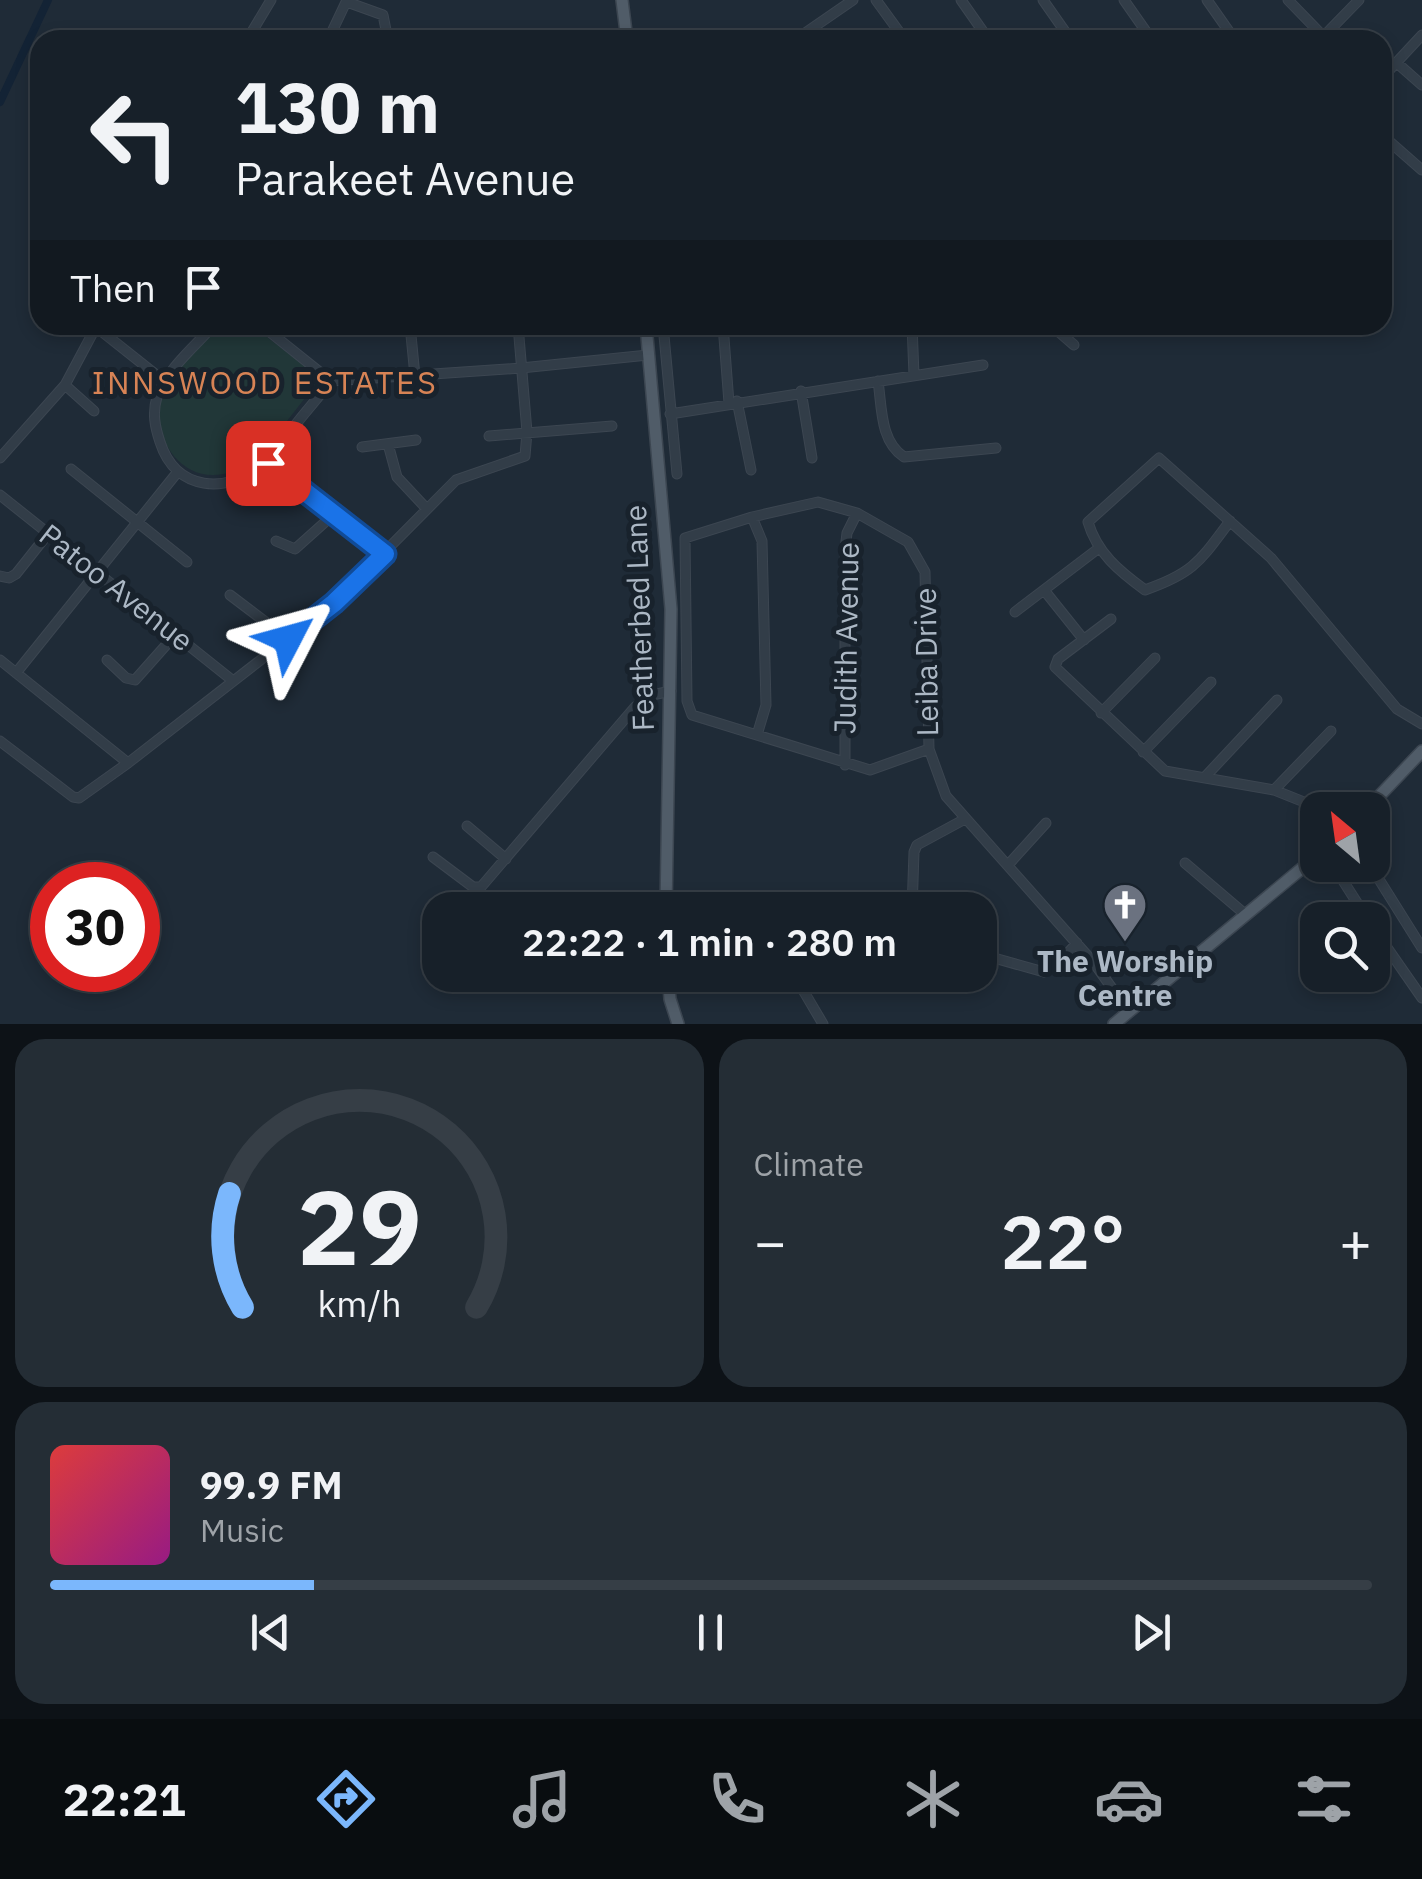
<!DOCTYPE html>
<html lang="en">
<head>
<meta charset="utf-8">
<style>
  :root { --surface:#172029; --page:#242d35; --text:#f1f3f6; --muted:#9ea3a8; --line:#363e46; --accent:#7bb7fc }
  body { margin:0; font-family:"IBM Plex Sans",sans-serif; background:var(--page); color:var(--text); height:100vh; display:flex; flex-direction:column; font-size:38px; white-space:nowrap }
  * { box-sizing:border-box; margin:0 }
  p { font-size:32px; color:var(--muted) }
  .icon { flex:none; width:55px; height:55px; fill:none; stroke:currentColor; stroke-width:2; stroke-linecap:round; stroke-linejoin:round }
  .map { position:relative; height:1024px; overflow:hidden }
  .details { display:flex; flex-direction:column; gap:15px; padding:15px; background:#0d1217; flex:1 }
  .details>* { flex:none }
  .top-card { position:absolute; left:30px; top:30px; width:1362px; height:305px; border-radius:30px; box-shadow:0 5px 15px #0003,0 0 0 2px var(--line); background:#172029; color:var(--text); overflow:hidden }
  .needle { width:65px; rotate:331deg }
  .buttons { position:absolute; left:1300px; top:792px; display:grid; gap:20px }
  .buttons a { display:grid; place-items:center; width:90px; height:90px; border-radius:20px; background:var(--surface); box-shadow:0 5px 15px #0003,0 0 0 2px var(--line); font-size:50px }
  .speed { position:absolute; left:30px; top:862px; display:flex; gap:20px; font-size:50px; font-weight:700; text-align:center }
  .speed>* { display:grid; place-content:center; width:130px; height:130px; border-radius:50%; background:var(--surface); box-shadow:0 5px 15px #0003,0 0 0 2px var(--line); line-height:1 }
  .speed .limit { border:15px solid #d22; background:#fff; color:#111 }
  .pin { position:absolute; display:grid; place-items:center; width:85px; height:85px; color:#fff; margin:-42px; border-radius:20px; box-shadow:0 5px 15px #0006 }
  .me { position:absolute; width:110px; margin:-55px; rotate:51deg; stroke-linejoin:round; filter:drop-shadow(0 0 8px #0008) }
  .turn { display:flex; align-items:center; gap:35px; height:210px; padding:0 40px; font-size:45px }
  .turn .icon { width:130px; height:130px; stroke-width:2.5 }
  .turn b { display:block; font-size:70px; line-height:85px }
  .then { display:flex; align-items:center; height:95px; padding:0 40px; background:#0003; gap:20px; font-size:38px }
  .big { font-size:75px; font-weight:600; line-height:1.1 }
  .details .widget { flex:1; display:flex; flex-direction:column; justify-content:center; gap:15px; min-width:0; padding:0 35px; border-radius:30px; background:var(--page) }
  .details .dial { align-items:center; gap:0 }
  .dial svg { height:260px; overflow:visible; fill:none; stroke:var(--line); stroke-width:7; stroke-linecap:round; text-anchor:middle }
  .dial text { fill:var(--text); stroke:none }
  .song { display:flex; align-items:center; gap:30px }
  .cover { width:120px; height:120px; border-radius:15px; background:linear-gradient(135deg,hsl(0 70% 55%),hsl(310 70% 35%)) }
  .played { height:10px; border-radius:5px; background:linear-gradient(90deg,var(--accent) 20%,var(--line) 20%) }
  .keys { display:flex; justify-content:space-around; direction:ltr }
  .heat { display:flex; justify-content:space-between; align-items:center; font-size:55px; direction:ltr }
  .details .tiles { flex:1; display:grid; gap:15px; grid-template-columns:1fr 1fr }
  .widget:last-child { grid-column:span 2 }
  .trip { position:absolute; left:422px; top:892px; width:575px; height:100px; border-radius:30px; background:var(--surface); box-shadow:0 5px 15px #0003,0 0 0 2px var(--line); font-weight:600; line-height:100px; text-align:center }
  .tab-bar { display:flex; height:160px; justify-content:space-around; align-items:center; background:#090d10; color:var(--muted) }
  .tab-bar .icon { width:70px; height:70px }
  .tab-bar .selected { color:var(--accent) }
  .tab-bar b { font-size:45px; color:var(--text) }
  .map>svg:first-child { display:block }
</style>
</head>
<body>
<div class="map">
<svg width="1422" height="1024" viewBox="0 0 1422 1024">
  <rect width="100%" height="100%" fill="#1f2b37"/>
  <path fill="#213738" d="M 216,325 L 251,325 L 321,378 C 300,403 268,449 245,468 C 240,472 231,473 223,474 C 185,482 155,444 159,407 C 162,377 198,347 216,325 Z"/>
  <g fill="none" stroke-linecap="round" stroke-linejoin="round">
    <path stroke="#132335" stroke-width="8" d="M 0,102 L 48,0"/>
    <defs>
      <path id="minor" d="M 876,0 L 905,40
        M 961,0 L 989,40
        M 1043,0 L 1071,40
        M 1124,0 L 1152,40
        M 1207,0 L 1235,40
        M 1288,0 L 1324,37
        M 347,2 L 383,15 L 388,40
        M 247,40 L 271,0
        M 328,40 L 347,0
        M 795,40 L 853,0
        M 1320,40 L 1359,0
        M 1397,63 L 1422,85
        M 1382,78 L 1422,35
        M 1382,135 L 1422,170
        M 214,325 C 195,346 166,370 157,397 C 152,413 155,427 160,442 C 176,492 226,494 265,465 C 276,456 284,440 293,428 C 305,412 319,397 331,381
        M 261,325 L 331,381 L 521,368 L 648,355
        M 410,325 L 415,376
        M 663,325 L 677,474
        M 723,325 L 729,403
        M 912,325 L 914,375
        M 1051,325 L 1074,345
        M 96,327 L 164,381
        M 878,381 C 882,408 880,441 904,457 L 996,448
        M 65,385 L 94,411
        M 801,391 L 812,458
        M 737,401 L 751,470
        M 670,414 L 983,365
        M 489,436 L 612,426
        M 388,444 L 397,477 L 426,508
        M 362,447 L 416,440
        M 0,458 L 65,385 L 97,325
        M 268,463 L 385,553
        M 71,469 L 187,562
        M 0,495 L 232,680
        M 752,517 L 762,541 L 766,705 L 757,735
        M 1230,521 C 1200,561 1194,573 1145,590 C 1119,571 1097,553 1088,522 L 1159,458 L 1271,558 L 1397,709 L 1422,724
        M 276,541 L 295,549 L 333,515
        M 0,576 L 9,578 L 16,574 L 47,535
        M 1044,590 L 1084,640
        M 230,595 L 288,639
        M 1015,612 L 1099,548
        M 1111,619 L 1058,659 L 1055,667 L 1165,771 L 1274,790 L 1324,810
        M 0,660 L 128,763
        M 107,660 L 126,678 L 135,680 L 175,635
        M 16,673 L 176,474
        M 1101,713 L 1155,658
        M 0,741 L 73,797 L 79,798 L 128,763 L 334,603 L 456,480 L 525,456 L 527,432 L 518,325
        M 929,749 L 870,770 L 692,715 L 687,701 L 685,538 L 752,517 L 818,502 L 857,513 L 908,542 L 925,572 L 929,749 L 946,796 L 1094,963 L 1129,1012
        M 1143,752 L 1211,682
        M 845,765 L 845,550 L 847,533 L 857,513
        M 1204,778 L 1277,700
        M 1274,790 L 1331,731
        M 467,826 L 506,859
        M 433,857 L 473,887 L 481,887 L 635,707 L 652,695 L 671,691
        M 1185,863 L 1246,915
        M 1008,865 L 1046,823
        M 1333,865 L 1368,920
        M 1370,865 L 1422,948
        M 912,910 L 914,852 L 917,845 L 965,819
        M 1372,926 L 1422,998
        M 980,954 L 1044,972 L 1054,968 L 1077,943
        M 800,985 L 823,1024"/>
      <path id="major" d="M 622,0 L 627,40
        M 646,325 L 671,609 L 666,910
        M 1366,810 L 1422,751
        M 668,975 L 670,999 L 678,1024
        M 1114,1024 L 1318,855"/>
    </defs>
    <use href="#minor" stroke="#3c4651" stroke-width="11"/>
    <use href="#major" stroke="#3c4651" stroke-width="14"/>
    <use href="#minor" stroke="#323d48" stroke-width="9"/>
    <use href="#major" stroke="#505c68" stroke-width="11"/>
  </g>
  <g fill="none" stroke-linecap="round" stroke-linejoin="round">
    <defs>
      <path id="route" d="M 268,463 L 385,554 L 334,603 L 288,639"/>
    </defs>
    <use href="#route" stroke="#114b97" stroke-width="25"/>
    <use href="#route" stroke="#1a73e8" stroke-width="18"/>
  </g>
  <defs>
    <symbol id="church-pin" viewBox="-11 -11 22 30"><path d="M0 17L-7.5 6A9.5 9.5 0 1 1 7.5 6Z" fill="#6b7280" stroke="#18222c"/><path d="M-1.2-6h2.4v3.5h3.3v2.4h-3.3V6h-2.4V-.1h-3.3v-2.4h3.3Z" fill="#fff"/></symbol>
  </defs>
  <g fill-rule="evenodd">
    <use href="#church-pin" x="1100" y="880" width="50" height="68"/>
  </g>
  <g text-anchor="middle" stroke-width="10" stroke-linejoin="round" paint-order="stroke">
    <g font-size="30" fill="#acb8c5" stroke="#18222c">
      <text transform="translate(116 588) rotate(38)" y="10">Patoo Avenue</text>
      <text transform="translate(640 618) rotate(-92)" y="10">Featherbed Lane</text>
      <text transform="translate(847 638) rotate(-89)" y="10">Judith Avenue</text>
      <text transform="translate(927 662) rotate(-91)" y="10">Leiba Drive</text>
    </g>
    <g font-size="30" font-weight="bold" fill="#acb8c5" stroke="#18222c">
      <text x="1125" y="972">The Worship<tspan x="1125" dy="34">Centre</tspan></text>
    </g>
    <g font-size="32" letter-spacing="2.5" fill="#d78355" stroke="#18222c">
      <text x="265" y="394">INNSWOOD ESTATES</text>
    </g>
  </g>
</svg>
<div class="buttons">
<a><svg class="needle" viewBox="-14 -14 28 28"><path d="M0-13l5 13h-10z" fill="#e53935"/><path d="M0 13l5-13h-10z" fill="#9ea3a8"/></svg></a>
<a><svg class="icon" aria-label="search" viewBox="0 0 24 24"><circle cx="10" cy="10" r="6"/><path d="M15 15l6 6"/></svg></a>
</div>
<div class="speed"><div class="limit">30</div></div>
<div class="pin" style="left:268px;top:463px;background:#d93025"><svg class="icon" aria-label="arrive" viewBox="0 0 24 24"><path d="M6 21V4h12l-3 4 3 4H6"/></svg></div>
<svg class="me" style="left:288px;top:639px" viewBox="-20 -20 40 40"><path d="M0-17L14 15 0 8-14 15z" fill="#1a73e8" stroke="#fff" stroke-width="4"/></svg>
<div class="trip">22:22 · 1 min · 280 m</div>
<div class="top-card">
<div class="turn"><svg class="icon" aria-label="left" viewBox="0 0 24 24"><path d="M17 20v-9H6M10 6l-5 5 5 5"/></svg><div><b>130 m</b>Parakeet Avenue</div></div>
<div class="then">Then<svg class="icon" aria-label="arrive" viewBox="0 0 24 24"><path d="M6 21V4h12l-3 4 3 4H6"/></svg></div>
</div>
</div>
<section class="details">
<div class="tiles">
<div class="widget dial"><svg viewBox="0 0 100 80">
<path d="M14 69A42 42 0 1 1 86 69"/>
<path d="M14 69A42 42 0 0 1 10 34" stroke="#7bb7fc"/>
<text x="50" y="56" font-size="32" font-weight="700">29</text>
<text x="50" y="72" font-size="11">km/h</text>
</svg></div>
<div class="widget"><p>Climate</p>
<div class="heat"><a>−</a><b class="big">22°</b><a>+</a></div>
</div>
<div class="widget">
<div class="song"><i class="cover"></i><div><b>99.9 FM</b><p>Music</p></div></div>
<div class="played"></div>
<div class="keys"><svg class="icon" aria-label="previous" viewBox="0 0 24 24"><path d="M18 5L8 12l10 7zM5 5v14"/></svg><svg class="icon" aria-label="pause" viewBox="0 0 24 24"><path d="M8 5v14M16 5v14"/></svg><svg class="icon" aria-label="next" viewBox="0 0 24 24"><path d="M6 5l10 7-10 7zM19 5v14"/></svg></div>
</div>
</div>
</section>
<nav class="tab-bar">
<b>22:21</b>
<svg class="icon selected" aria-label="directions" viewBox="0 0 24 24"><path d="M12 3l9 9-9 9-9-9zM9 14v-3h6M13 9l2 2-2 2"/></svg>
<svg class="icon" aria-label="music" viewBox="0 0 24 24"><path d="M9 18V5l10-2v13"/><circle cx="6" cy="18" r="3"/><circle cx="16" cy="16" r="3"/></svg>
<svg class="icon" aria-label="phone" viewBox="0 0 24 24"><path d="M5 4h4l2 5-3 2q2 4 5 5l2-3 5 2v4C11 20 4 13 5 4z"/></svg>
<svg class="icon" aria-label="climate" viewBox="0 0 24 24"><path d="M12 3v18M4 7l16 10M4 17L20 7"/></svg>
<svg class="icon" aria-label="car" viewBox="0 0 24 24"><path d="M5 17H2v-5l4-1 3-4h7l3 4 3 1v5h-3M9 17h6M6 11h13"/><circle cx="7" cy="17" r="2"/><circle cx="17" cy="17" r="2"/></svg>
<svg class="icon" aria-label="filters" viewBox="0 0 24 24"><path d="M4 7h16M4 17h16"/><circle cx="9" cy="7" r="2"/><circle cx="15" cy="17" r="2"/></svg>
</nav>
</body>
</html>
